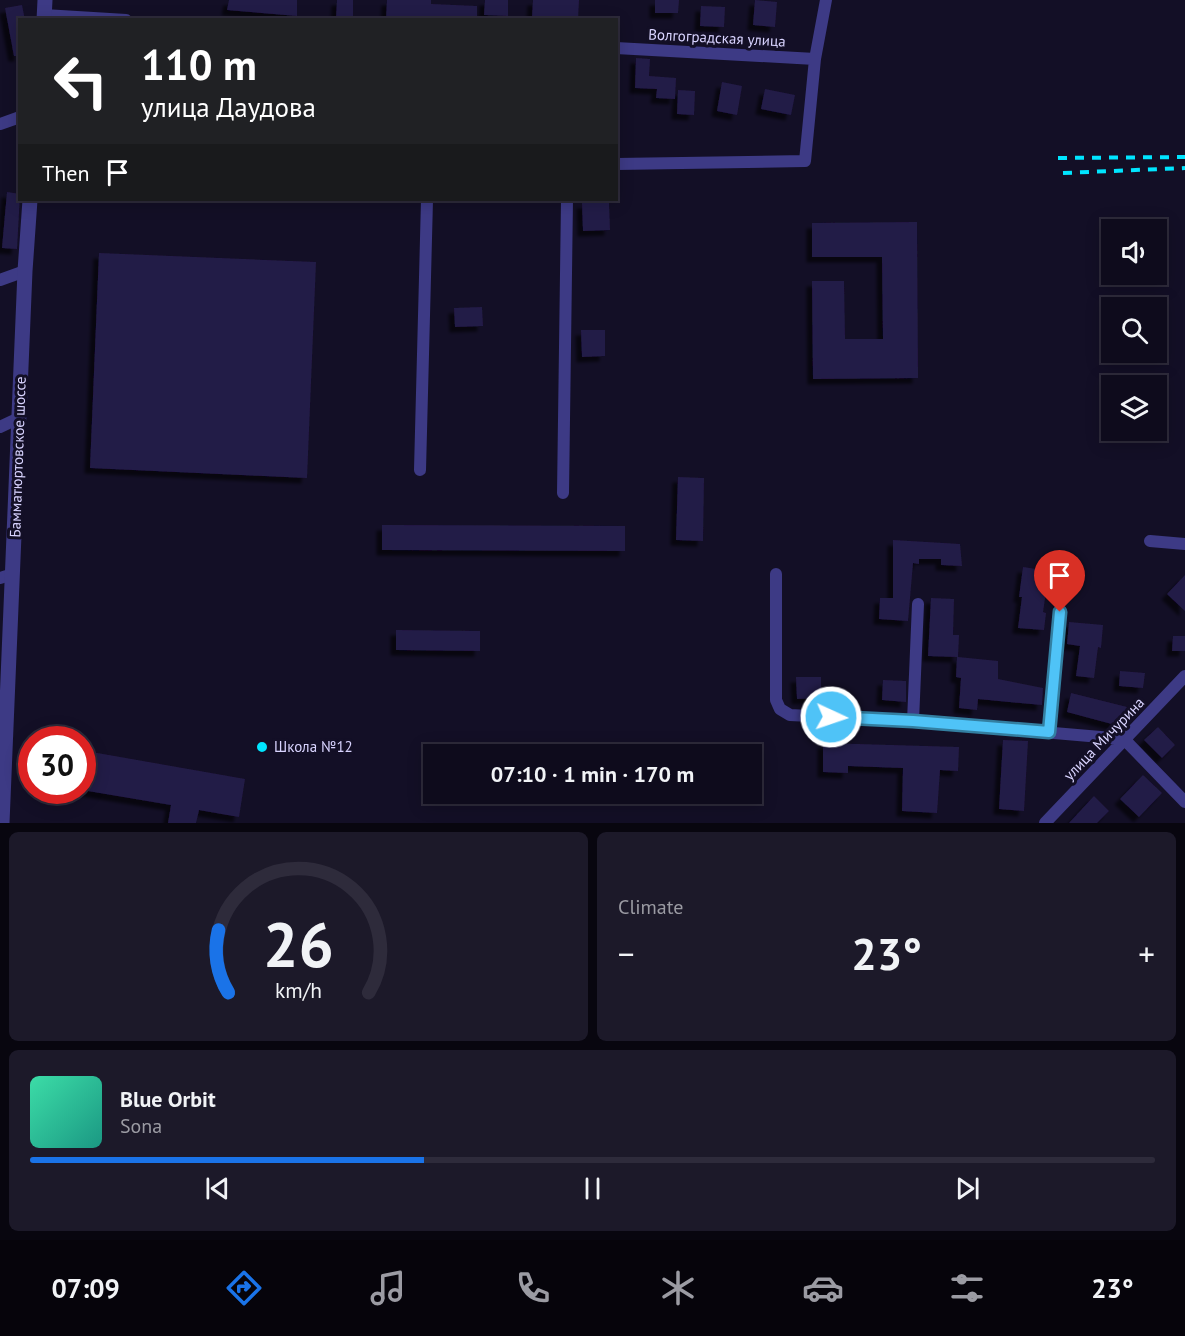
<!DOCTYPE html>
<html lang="en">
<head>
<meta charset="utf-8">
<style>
  :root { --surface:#0e0b1c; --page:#1c1929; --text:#f1f3f6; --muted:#9b9ba3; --line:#2e2b3b; --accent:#1a73e8 }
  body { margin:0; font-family:"PT Sans",sans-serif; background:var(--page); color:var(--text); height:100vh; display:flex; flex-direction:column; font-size:22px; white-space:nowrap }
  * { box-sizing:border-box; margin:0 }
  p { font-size:20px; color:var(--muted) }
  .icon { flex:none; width:33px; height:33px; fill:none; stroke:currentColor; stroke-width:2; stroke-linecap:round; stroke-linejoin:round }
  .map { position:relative; height:823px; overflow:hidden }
  .panel { display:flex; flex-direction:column; gap:9px; padding:9px; background:#08060f; flex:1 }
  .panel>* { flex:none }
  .hud { position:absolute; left:18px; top:18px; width:600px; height:183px; border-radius:0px; box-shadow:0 3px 15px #0003,0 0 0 2px var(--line); background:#202124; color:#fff; overflow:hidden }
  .fabs { position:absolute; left:1101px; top:219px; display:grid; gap:12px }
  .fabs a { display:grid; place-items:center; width:66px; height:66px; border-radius:0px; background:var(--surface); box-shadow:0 3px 15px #0003,0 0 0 2px var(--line); font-size:30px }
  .speed { position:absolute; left:18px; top:726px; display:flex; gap:12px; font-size:30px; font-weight:700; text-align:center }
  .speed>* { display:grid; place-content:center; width:78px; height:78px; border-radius:50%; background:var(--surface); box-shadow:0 3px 15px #0003,0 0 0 2px var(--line); line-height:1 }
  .speed .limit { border:9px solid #d22; background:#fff; color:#111 }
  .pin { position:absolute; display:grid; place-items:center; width:51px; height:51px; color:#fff; margin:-62px -26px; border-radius:50% 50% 50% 0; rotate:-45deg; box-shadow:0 0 6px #0007 }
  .pin .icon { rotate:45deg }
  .me { position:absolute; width:66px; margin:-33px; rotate:93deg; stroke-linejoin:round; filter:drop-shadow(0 0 4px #0008) }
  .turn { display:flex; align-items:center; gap:21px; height:126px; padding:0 24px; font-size:27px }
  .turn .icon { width:78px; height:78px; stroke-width:2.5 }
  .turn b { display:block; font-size:42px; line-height:51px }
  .then { display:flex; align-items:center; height:57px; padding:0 24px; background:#0003; gap:12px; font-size:22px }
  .big { font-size:45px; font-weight:700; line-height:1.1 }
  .panel .card { flex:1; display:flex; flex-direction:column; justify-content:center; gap:9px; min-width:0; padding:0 21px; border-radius:9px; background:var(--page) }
  .panel .dial { align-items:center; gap:0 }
  .dial svg { height:156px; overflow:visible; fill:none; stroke:var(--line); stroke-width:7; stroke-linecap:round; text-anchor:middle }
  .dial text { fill:var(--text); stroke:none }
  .song { display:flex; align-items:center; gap:18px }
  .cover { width:72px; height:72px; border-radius:9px; background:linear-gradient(135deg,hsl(160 70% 55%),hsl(170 70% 35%)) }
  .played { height:6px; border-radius:3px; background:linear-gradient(90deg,var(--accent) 35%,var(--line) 35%) }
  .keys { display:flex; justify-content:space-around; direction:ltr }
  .heat { display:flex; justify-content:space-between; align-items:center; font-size:33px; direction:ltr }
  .panel .tiles { flex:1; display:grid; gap:9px; grid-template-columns:1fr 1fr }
  .card:last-child { grid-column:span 2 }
  .trip { position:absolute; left:423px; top:744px; width:339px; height:60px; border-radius:0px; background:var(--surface); box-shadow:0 3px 15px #0003,0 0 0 2px var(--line); font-weight:700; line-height:60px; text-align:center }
  .dock { display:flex; height:96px; justify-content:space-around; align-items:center; background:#06040b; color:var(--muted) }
  .dock .icon { width:42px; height:42px }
  .dock .active { color:var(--accent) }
  .dock b { font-size:27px; color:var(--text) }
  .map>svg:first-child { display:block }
</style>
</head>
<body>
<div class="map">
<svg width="1185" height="823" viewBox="0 0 1185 823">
  <defs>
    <filter id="shadow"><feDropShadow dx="-5.5" dy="5.5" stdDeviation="1.5" flood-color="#0009"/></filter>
  </defs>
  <rect width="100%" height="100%" fill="#130f26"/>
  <path fill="#241b47" filter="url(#shadow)" d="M 229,0 L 297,0 L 297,16 L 227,10 Z
    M 337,0 L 353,0 L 353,20 L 336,19 Z
    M 387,0 L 431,0 L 431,4 L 477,6 L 477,20 L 386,20 Z
    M 485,0 L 508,0 L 508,16 L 484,15 Z
    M 533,0 L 579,0 L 578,19 L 532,18 Z
    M 655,0 L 679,0 L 678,13 L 655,13 Z
    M 755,0 L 777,2 L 775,27 L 753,25 Z
    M 22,5 L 25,20 L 20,20 L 20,56 L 14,56 L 5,8 Z
    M 701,6 L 725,7 L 724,27 L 700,26 Z
    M 636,58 L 650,59 L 649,76 L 676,78 L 675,99 L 656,98 L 657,89 L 635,88 Z
    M 722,82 L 742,86 L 737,115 L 717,111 Z
    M 765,89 L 795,95 L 791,115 L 761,109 Z
    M 678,90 L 695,91 L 694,115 L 677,114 Z
    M 7,192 L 20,194 L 17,249 L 2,248 Z
    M 582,203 L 609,203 L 610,230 L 583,231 Z
    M 917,222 L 918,378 L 813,379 L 812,281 L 844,281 L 845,339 L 883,339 L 882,257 L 812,257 L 812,223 Z
    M 99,253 L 316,262 L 307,478 L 90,468 Z
    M 482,307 L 483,326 L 455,327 L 454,308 Z
    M 581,330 L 605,330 L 605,356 L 582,357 Z
    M 678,477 L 704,478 L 703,541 L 676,540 Z
    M 382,525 L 625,526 L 625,551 L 382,550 Z
    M 893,540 L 960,544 L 962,566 L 941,565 L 941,559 L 919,559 L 919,564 L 913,563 L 908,621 L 879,619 L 880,598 L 893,598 Z
    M 1023,567 L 1049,571 L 1043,612 L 1046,613 L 1044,630 L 1018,628 L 1022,597 L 1019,597 Z
    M 1185,575 L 1185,611 L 1167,594 Z
    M 931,598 L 954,599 L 953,635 L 959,635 L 958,657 L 998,661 L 998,679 L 1043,688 L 1042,705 L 978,699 L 977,710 L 959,708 L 961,678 L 956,677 L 957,657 L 928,656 Z
    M 1069,622 L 1103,625 L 1101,648 L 1098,647 L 1094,678 L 1076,676 L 1080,646 L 1067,644 Z
    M 396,630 L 480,631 L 480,651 L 396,650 Z
    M 1173,636 L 1185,636 L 1185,651 L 1172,651 Z
    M 1120,671 L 1145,673 L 1143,688 L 1119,686 Z
    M 796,677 L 821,677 L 821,698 L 797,699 Z
    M 883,680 L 906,681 L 906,702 L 882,700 Z
    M 1071,693 L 1127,707 L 1123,727 L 1067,712 Z
    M 1158,727 L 1175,745 L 1162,758 L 1144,740 Z
    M 1003,740 L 1028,741 L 1024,811 L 999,809 Z
    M 823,743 L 959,747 L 958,771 L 940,770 L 937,813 L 902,811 L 903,768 L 848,766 L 848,773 L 823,772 Z
    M 86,751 L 245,779 L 239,817 L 199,810 L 196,823 L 168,823 L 171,805 L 82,790 Z
    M 1143,775 L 1162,793 L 1139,817 L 1120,799 Z
    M 1094,796 L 1109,811 L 1097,823 L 1069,823 Z"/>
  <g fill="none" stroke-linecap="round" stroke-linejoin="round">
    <path stroke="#3d3a85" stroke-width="12" d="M 44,15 L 126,20
      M 616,48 L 815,59
      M 0,124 L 20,117
      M 616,164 L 805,161 L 815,59 L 826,0
      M 0,280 L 25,271
      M 0,427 L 19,418
      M 420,470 L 427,200
      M 563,493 L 567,200
      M 1150,541 L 1185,544
      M 776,574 L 776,700 L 780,709 L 790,715 L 913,721 L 1124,739 L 1185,802
      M 0,578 L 13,574
      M 913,721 L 918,604
      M 1049,732 L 1060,612
      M 1045,823 L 1185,676"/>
    <path stroke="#3d3a85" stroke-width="15" d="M 44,20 L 45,0
      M 2,823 L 25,271 L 30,200"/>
    <path stroke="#00e5ff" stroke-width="4" stroke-dasharray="9 8" stroke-linecap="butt" d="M 1058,158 L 1185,157
      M 1063,173 L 1185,168"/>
  </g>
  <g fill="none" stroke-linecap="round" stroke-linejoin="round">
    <defs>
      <path id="route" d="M 831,717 L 913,721 L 1049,732 L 1060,612"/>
    </defs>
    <use href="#route" stroke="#337fa1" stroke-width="15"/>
    <use href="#route" stroke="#4fc3f7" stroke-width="10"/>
  </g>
  <circle fill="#00e5ff" stroke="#130f26" stroke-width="2" cx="262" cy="747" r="6"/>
  <g text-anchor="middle" stroke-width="6" stroke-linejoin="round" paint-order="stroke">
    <g font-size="15" fill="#d9d4ff" stroke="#130f26">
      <text transform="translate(717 38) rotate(3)" y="5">Волгоградская улица</text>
      <text transform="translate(18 457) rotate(-88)" y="5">Бамматюртовское шоссе</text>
      <text transform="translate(1104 739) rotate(-46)" y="5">улица Мичурина</text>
    </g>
    <g font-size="15" fill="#d9d4ff" stroke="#130f26" text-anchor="start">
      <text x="274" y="752">Школа №12</text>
    </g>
  </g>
</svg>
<div class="fabs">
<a><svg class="icon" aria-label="sound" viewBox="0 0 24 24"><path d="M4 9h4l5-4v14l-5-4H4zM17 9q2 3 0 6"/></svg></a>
<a><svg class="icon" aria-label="search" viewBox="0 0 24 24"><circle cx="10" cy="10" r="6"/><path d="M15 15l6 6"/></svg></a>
<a><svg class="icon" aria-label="layers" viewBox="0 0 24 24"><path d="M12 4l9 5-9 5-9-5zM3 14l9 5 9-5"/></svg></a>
</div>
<div class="speed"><div class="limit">30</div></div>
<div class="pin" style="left:1060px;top:612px;background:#d93025"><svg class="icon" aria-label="arrive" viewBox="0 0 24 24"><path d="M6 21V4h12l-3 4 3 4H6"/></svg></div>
<svg class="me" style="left:831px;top:717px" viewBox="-20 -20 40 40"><circle r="17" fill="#4fc3f7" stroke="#fff" stroke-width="3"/><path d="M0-11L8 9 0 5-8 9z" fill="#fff"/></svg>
<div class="trip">07:10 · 1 min · 170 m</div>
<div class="hud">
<div class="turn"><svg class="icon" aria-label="left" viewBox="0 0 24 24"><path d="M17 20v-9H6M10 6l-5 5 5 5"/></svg><div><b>110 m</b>улица Даудова</div></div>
<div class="then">Then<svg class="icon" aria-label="arrive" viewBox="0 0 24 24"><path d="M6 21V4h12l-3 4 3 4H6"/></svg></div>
</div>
</div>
<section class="panel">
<div class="tiles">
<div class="card dial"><svg viewBox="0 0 100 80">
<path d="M14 69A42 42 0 1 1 86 69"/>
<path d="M14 69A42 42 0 0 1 9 37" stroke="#1a73e8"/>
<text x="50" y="56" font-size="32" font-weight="700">26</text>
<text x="50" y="72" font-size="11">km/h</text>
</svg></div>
<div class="card"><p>Climate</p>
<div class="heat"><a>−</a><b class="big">23°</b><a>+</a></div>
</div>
<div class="card">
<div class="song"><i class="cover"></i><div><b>Blue Orbit</b><p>Sona</p></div></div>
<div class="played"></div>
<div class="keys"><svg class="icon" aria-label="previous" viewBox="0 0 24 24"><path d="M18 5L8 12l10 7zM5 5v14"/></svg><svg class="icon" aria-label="pause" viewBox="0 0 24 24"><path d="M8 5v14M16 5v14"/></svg><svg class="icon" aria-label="next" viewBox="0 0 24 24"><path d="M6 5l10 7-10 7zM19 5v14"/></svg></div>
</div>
</div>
</section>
<nav class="dock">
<b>07:09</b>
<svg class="icon active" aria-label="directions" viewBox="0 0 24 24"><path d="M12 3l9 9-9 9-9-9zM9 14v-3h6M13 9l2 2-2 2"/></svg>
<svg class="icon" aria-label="music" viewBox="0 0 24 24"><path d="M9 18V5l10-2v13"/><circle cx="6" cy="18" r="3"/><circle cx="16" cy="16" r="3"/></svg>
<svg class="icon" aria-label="phone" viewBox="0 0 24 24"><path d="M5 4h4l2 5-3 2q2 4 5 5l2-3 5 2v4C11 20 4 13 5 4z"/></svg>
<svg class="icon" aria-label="climate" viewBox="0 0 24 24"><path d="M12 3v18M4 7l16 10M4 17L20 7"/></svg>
<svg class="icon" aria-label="car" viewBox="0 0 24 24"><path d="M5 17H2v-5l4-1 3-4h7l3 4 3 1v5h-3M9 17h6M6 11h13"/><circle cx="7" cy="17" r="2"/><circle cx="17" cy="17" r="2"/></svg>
<svg class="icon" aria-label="filters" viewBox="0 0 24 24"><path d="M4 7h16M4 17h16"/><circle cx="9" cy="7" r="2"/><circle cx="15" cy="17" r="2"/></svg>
<b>23°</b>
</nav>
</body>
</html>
